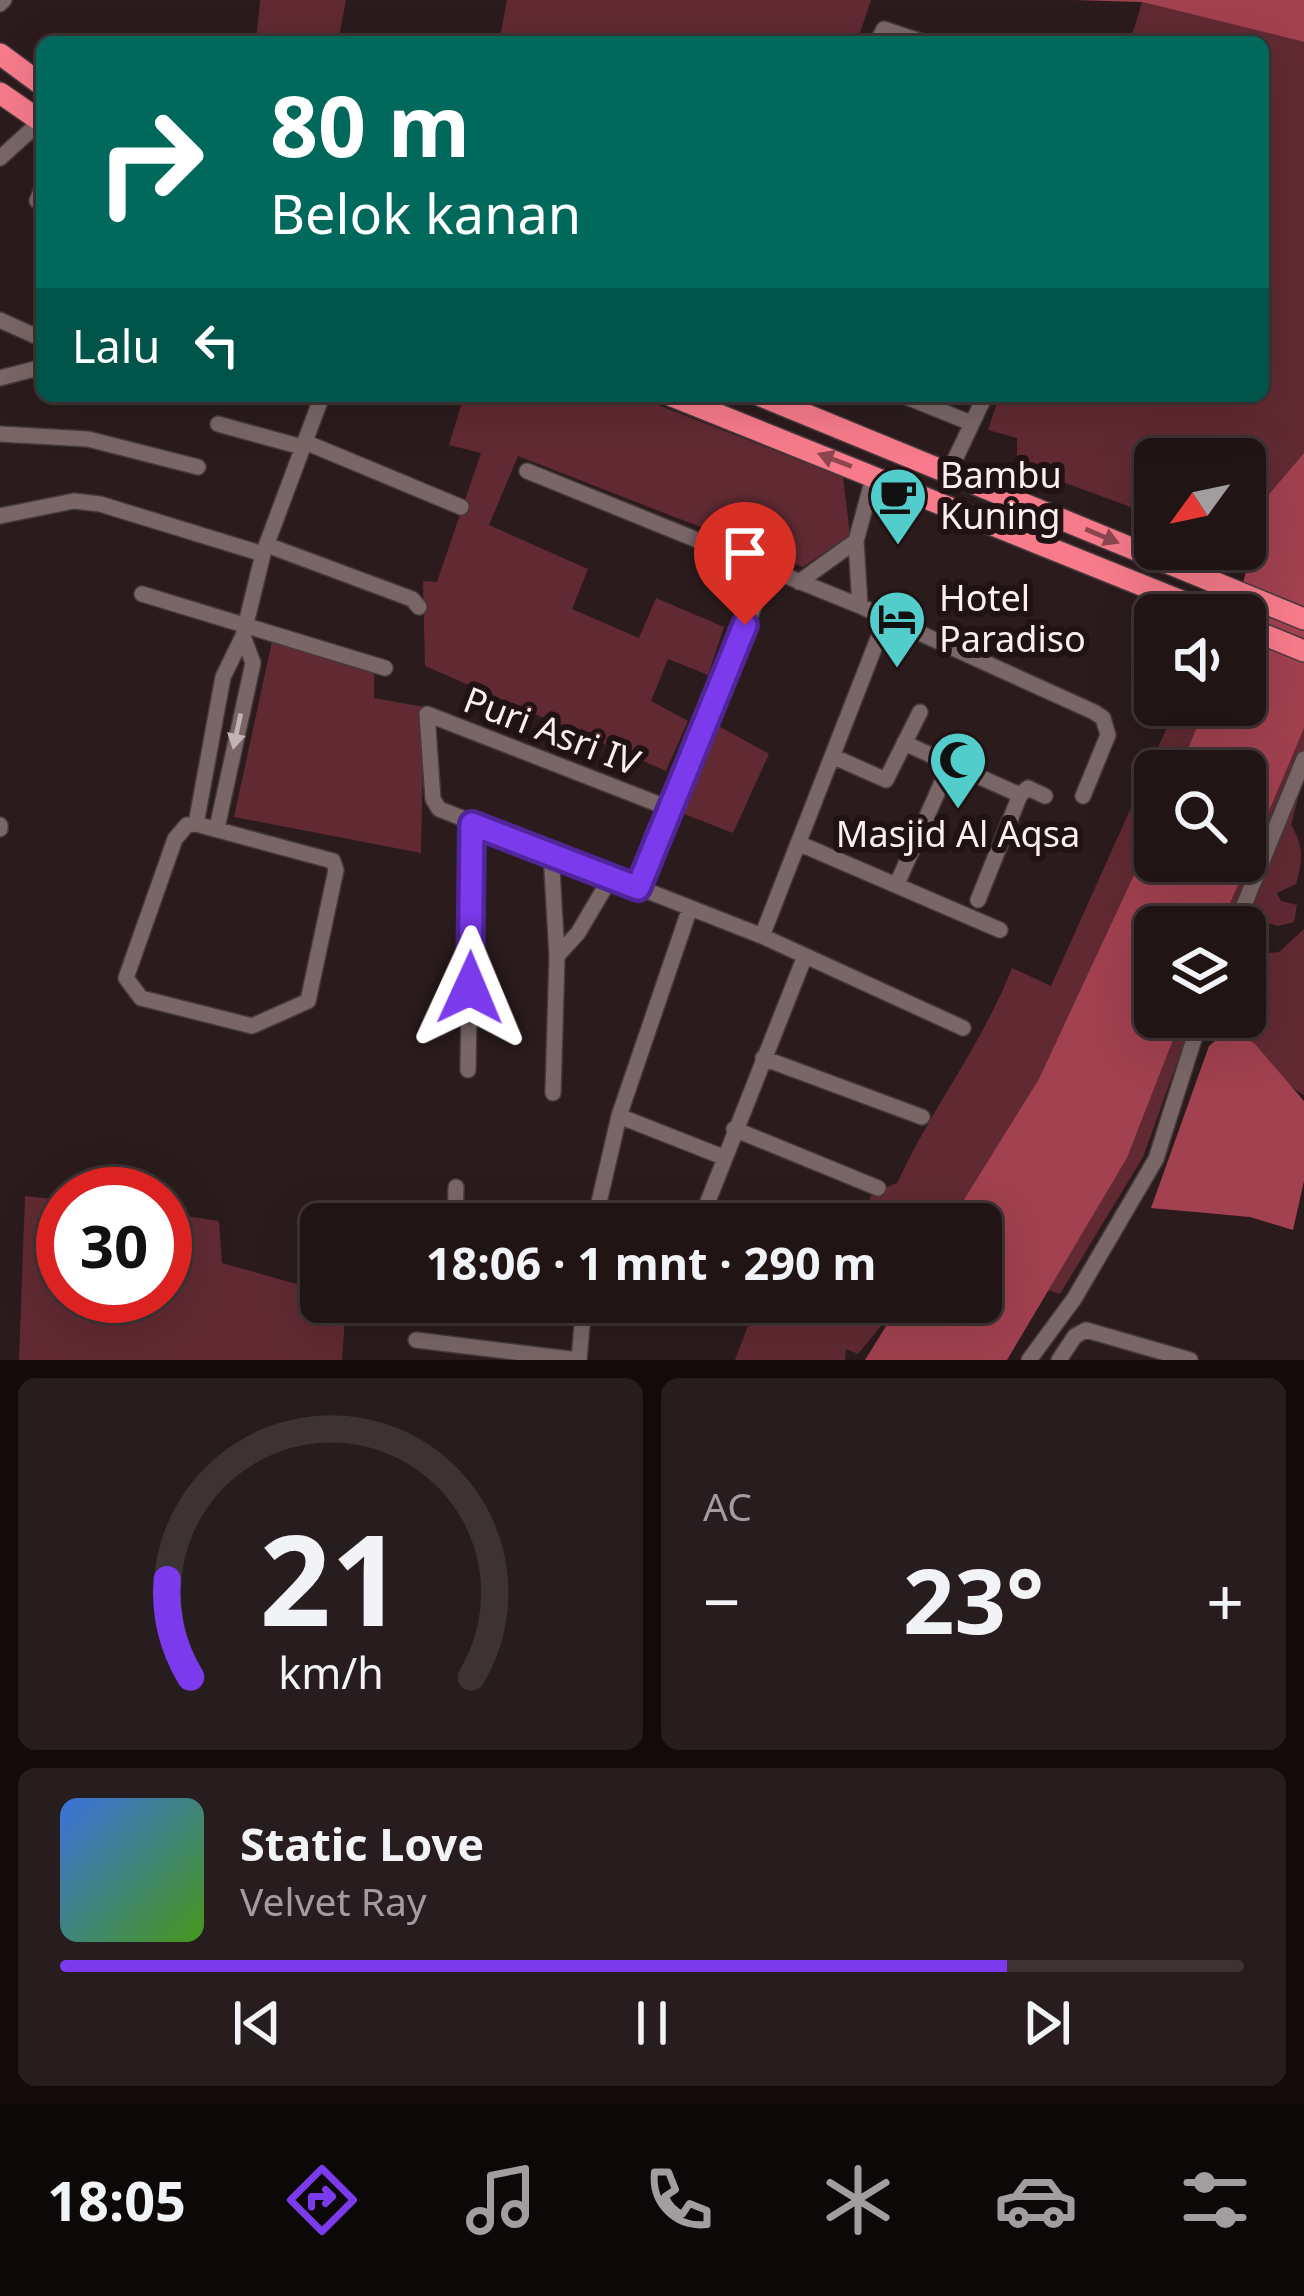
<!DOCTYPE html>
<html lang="id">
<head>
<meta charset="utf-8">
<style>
  :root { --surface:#201415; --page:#281d1e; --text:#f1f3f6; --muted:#a29ea0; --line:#3d3334; --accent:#7c3aed }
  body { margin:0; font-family:"Noto Sans",sans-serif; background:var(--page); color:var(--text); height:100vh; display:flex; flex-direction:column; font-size:45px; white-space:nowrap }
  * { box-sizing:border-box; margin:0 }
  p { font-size:39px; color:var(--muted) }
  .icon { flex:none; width:66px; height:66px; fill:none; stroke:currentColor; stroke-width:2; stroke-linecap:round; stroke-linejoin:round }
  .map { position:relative; height:1360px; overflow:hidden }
  .panel { display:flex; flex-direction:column; gap:18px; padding:18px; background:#120b0c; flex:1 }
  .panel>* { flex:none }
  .banner { position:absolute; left:36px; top:36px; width:1233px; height:366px; border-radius:18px; box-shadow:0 12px 48px #0002,0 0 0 3px var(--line); background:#00695c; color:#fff; overflow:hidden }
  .needle { width:78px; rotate:237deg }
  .controls { position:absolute; left:1134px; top:438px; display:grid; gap:24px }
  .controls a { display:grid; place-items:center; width:132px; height:132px; border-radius:18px; background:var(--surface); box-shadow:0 12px 48px #0002,0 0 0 3px var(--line); font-size:60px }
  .speed { position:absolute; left:36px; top:1167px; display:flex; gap:24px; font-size:60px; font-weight:700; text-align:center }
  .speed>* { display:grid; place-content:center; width:156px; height:156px; border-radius:50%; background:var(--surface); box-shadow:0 12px 48px #0002,0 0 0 3px var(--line); line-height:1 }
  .speed .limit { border:18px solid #d22; background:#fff; color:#111 }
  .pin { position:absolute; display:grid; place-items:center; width:102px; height:102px; color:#fff; margin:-123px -51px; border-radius:50% 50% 50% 0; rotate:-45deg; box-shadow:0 0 12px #0007 }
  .pin .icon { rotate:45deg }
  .me { position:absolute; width:132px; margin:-66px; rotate:1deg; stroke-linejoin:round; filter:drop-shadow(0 0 9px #0008) }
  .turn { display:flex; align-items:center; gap:42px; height:252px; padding:0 36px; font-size:54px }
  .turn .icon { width:156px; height:156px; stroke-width:2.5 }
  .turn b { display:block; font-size:84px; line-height:102px }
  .then { display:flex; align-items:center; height:114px; padding:0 36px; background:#0003; gap:24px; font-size:45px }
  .big { font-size:90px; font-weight:700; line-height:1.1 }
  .panel .widget { flex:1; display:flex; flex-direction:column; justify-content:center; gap:18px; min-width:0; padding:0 42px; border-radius:18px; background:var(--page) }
  .panel .dial { align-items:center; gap:0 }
  .dial svg { height:312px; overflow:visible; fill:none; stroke:var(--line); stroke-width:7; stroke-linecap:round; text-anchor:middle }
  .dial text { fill:var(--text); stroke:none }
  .song { display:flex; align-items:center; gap:36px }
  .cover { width:144px; height:144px; border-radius:18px; background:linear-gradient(135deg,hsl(220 70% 55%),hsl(100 70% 35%)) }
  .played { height:12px; border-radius:6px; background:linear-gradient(90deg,var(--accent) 80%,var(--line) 80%) }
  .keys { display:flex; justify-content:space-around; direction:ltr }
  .heat { display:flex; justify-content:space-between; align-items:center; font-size:66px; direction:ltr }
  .panel .tiles { flex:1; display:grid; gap:18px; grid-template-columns:1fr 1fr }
  .widget:last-child { grid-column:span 2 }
  .trip { position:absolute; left:300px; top:1203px; width:702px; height:120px; border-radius:18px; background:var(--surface); box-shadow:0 12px 48px #0002,0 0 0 3px var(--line); font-weight:700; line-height:120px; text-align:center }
  .tabs { display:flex; height:192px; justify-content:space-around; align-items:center; background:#0d0808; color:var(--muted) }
  .tabs .icon { width:84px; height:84px }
  .tabs .selected { color:var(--accent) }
  .tabs b { font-size:54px; color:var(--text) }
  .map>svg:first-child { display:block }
</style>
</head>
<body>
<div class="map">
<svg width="1304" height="1360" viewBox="0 0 1304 1360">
  <rect width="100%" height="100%" fill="#2b1b1c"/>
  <path fill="#612a32" d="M 260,0 L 346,0 L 338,42 L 256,42 Z
    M 507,0 L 871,0 L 857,42 L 499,42 Z
    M 1142,2 L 1304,42 L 1304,453 L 1264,500 L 1250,555 L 1237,549 L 1245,549 L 1245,459 L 1155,459 L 1155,516 L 1017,465 L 1017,438 L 988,430 L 999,396 L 1263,396 L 1263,42 L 1130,42 Z
    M 464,396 L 635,396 L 843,477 L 850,535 L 803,567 L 518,456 L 489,525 L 588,569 L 572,609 L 639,638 L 656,598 L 724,627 L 708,675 L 668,659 L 651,701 L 688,721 L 666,771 L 425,666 L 423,581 L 437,582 L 481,453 L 449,445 Z
    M 274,632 L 374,661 L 374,698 L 424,707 L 421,853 L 234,817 Z
    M 1304,675 L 1304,775 L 1291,825 C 1304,846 1303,859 1296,884 L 1277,893 L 1281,901 L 1297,905 L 1294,922 L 1278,926 L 1262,921 L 1252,938 L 1254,955 L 1279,952 L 1304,929 L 1304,1095 L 1272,1075 L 1235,1028 L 1191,1024 L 1143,1157 L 1060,1294 L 1048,1290 L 1127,1158 L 1182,1017 L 1245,1017 L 1245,927 L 1208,927 L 1245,861 Z
    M 1177,705 L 1224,705 L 1192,771 L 1155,771 L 1155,861 L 966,1224 L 861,1224 L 872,1193 L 897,1183 C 931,1109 982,1045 1012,968 L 1051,986 Z
    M 706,719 L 769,754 L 733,833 L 679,812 Z
    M 25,1196 L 63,1200 L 63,1296 L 165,1296 L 165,1213 L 219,1221 L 222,1263 L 318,1290 L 321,1280 L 321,1302 L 346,1302 L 342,1360 L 19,1360 Z
    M 799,1302 L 901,1302 L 858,1354 L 846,1349 L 845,1360 L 735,1360 L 752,1315 L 763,1322 L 798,1311 Z"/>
  <path fill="#a24150" d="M 1075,0 L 1304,0 L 1304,42 L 1142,2 Z
    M 1304,453 L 1304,728 L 1220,927 L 1155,927 L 1155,1017 L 1182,1017 L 1127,1158 L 1007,1360 L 865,1360 L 901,1302 L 981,1302 L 981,1224 L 949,1224 L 1039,1079 L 1155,830 L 1155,861 L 1245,861 L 1245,771 L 1179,771 L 1206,705 L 1245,705 L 1245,615 L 1235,615 L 1264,500 Z
    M 1228,1030 L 1254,1043 L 1304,1101 L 1304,1181 L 1293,1230 L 1250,1217 L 1151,1208 L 1209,1046 Z"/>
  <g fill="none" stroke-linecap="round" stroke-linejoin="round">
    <defs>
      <path id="minor" d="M 0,4 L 4,0
        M 877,42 L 884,29 L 923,42
        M 0,158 L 41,121
        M 37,201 L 42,189
        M 0,320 L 42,339
        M 0,378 L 42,367
        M 904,396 L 971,423
        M 218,424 L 302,447
        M 0,434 L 88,439 L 198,467
        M 305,442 L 461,507
        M 527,471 L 860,606 L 1094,712 L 1103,718 L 1108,735 L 1083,796
        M 949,472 L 985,396
        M 0,516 L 74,501 L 100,504 L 263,554
        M 267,545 L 412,599 L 419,607
        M 799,582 L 856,541
        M 142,594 L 385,668
        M 860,606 L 856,541 L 874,475
        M 904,743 L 1020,795 L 1028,788 L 1045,796
        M 832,756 L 886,780 L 920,712
        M 671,809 L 427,714 L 433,799 L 439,809 L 762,936 L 963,1028
        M 196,824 L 333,861 L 336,870 L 308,1001 L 252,1026 L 141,998 L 126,978 L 175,839 L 187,825 Z
        M 196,824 L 223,677 L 243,636 L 263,554 L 322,396
        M 0,825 L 0,829
        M 217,828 L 253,663 L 243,636
        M 798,843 L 1000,930
        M 551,853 L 557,956 L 553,1093
        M 897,884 L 950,764
        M 638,888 L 769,570
        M 978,900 L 1020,795
        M 1235,927 L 1304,759
        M 762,936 L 886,618
        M 557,956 L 578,933 L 610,879
        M 763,1058 L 922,1117
        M 468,1070 L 472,824
        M 619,1116 L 723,1157
        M 734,1129 L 878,1188
        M 704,1212 L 736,1224
        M 455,1224 L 456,1187
        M 594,1224 L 619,1116 L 690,908
        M 699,1224 L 805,956
        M 712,1302 L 744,1312
        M 416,1340 L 579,1360
        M 579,1360 L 584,1302
        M 1029,1360 L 1074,1299 L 1156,1159 L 1201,1017
        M 1059,1360 L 1075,1336 L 1086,1330 L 1190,1360"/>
      <path id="highway" d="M 0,54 L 42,85
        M 0,93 L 42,122
        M 672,396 L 1216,615
        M 761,396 L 1304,619
        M 1245,627 L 1304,651"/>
    </defs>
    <use href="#minor" stroke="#45393a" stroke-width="18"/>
    <use href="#highway" stroke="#45393a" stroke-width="24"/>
    <use href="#minor" stroke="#7a6667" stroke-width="15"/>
    <use href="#highway" stroke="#f77b8b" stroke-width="21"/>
  </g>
  <defs><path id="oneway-solid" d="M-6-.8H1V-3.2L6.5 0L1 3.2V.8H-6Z" transform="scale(3)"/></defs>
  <g fill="#8c464f">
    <use href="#oneway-solid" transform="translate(835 460) rotate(-159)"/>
    <use href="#oneway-solid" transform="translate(1102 536) rotate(23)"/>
  </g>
  <use fill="#c2b2b3" href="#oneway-solid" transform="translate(237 731) rotate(102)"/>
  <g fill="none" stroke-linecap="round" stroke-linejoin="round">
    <defs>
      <path id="route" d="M 470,988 L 472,824 L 638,888 L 745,625"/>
    </defs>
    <use href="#route" stroke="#51269a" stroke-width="30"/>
    <use href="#route" stroke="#7c3aed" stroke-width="21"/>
  </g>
  <defs>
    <symbol id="cafe-pin" viewBox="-11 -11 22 30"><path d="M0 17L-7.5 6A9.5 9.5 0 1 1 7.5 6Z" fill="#53cdcb" stroke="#211213"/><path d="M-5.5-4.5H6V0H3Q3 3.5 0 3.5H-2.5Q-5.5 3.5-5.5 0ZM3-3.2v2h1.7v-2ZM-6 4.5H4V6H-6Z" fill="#111"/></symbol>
    <symbol id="hotel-pin" viewBox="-11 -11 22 30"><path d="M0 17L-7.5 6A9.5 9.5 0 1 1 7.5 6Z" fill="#53cdcb" stroke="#211213"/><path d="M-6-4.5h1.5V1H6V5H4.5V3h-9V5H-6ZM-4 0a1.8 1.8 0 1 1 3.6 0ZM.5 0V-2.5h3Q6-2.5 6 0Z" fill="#111"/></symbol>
    <symbol id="mosque-pin" viewBox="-11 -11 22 30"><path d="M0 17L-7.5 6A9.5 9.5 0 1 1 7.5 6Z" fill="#53cdcb" stroke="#211213"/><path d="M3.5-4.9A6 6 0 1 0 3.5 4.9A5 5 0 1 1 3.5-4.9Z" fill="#111"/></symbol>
  </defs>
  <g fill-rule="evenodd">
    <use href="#cafe-pin" x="865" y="463" width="66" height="90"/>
    <use href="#hotel-pin" x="864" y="586" width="66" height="90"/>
    <use href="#mosque-pin" x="925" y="727" width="66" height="90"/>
  </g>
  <g text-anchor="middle" stroke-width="12" stroke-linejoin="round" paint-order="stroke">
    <g font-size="36" fill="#fcf0f1" stroke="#211213" text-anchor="start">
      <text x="940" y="488">Bambu<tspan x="940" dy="41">Kuning</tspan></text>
      <text x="939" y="611">Hotel<tspan x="939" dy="41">Paradiso</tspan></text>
      <text x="958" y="847" text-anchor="middle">Masjid Al Aqsa</text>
    </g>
    <g font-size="36" fill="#fcf0f1" stroke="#211213">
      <text transform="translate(552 731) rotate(21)" y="13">Puri Asri IV</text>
    </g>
  </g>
</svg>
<div class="controls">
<a><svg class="needle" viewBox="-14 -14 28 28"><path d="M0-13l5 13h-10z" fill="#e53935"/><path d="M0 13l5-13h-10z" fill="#a29ea0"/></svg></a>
<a><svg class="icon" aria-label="sound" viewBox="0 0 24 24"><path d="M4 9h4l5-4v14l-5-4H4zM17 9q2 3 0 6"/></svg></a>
<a><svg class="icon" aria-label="search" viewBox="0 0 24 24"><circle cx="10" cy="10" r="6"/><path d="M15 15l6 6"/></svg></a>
<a><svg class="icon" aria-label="layers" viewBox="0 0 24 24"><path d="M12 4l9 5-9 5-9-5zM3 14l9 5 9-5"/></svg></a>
</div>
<div class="speed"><div class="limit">30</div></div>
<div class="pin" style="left:745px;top:625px;background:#d93025"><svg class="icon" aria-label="arrive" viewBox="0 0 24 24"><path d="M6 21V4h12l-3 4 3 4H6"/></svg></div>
<svg class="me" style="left:470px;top:988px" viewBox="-20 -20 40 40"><path d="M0-17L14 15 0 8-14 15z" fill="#7c3aed" stroke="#fff" stroke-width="4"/></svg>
<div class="trip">18:06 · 1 mnt · 290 m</div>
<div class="banner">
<div class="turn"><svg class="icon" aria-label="right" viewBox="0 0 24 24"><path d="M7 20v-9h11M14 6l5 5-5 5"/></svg><div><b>80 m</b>Belok kanan</div></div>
<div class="then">Lalu<svg class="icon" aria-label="left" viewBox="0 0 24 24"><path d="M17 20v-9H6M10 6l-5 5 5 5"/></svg></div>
</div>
</div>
<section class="panel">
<div class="tiles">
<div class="widget dial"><svg viewBox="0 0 100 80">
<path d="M14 69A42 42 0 1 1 86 69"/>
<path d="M14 69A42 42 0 0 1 8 44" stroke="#7c3aed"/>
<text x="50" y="56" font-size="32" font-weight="700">21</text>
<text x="50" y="72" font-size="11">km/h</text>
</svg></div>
<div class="widget"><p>AC</p>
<div class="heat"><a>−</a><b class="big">23°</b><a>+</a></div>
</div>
<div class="widget">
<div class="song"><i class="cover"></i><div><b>Static Love</b><p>Velvet Ray</p></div></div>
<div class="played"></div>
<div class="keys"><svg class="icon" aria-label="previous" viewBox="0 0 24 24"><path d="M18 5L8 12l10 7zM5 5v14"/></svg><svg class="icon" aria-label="pause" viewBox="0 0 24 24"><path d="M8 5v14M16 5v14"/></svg><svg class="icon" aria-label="next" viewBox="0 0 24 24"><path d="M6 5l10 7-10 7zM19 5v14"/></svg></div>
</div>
</div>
</section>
<nav class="tabs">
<b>18:05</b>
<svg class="icon selected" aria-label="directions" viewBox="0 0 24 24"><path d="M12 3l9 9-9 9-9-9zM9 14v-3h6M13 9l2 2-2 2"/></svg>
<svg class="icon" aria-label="music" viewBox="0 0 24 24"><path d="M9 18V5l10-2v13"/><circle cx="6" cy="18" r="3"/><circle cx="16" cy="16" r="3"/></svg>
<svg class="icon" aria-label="phone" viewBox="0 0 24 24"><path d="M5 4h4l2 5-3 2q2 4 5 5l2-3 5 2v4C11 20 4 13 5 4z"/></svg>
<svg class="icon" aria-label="climate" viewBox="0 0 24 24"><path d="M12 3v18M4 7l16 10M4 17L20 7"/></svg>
<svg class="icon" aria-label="car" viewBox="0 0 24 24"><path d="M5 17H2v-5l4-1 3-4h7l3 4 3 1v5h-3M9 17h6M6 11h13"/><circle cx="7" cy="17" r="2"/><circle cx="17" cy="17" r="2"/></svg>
<svg class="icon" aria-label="filters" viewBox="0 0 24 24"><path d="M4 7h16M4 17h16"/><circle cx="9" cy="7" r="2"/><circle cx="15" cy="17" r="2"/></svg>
</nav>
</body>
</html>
